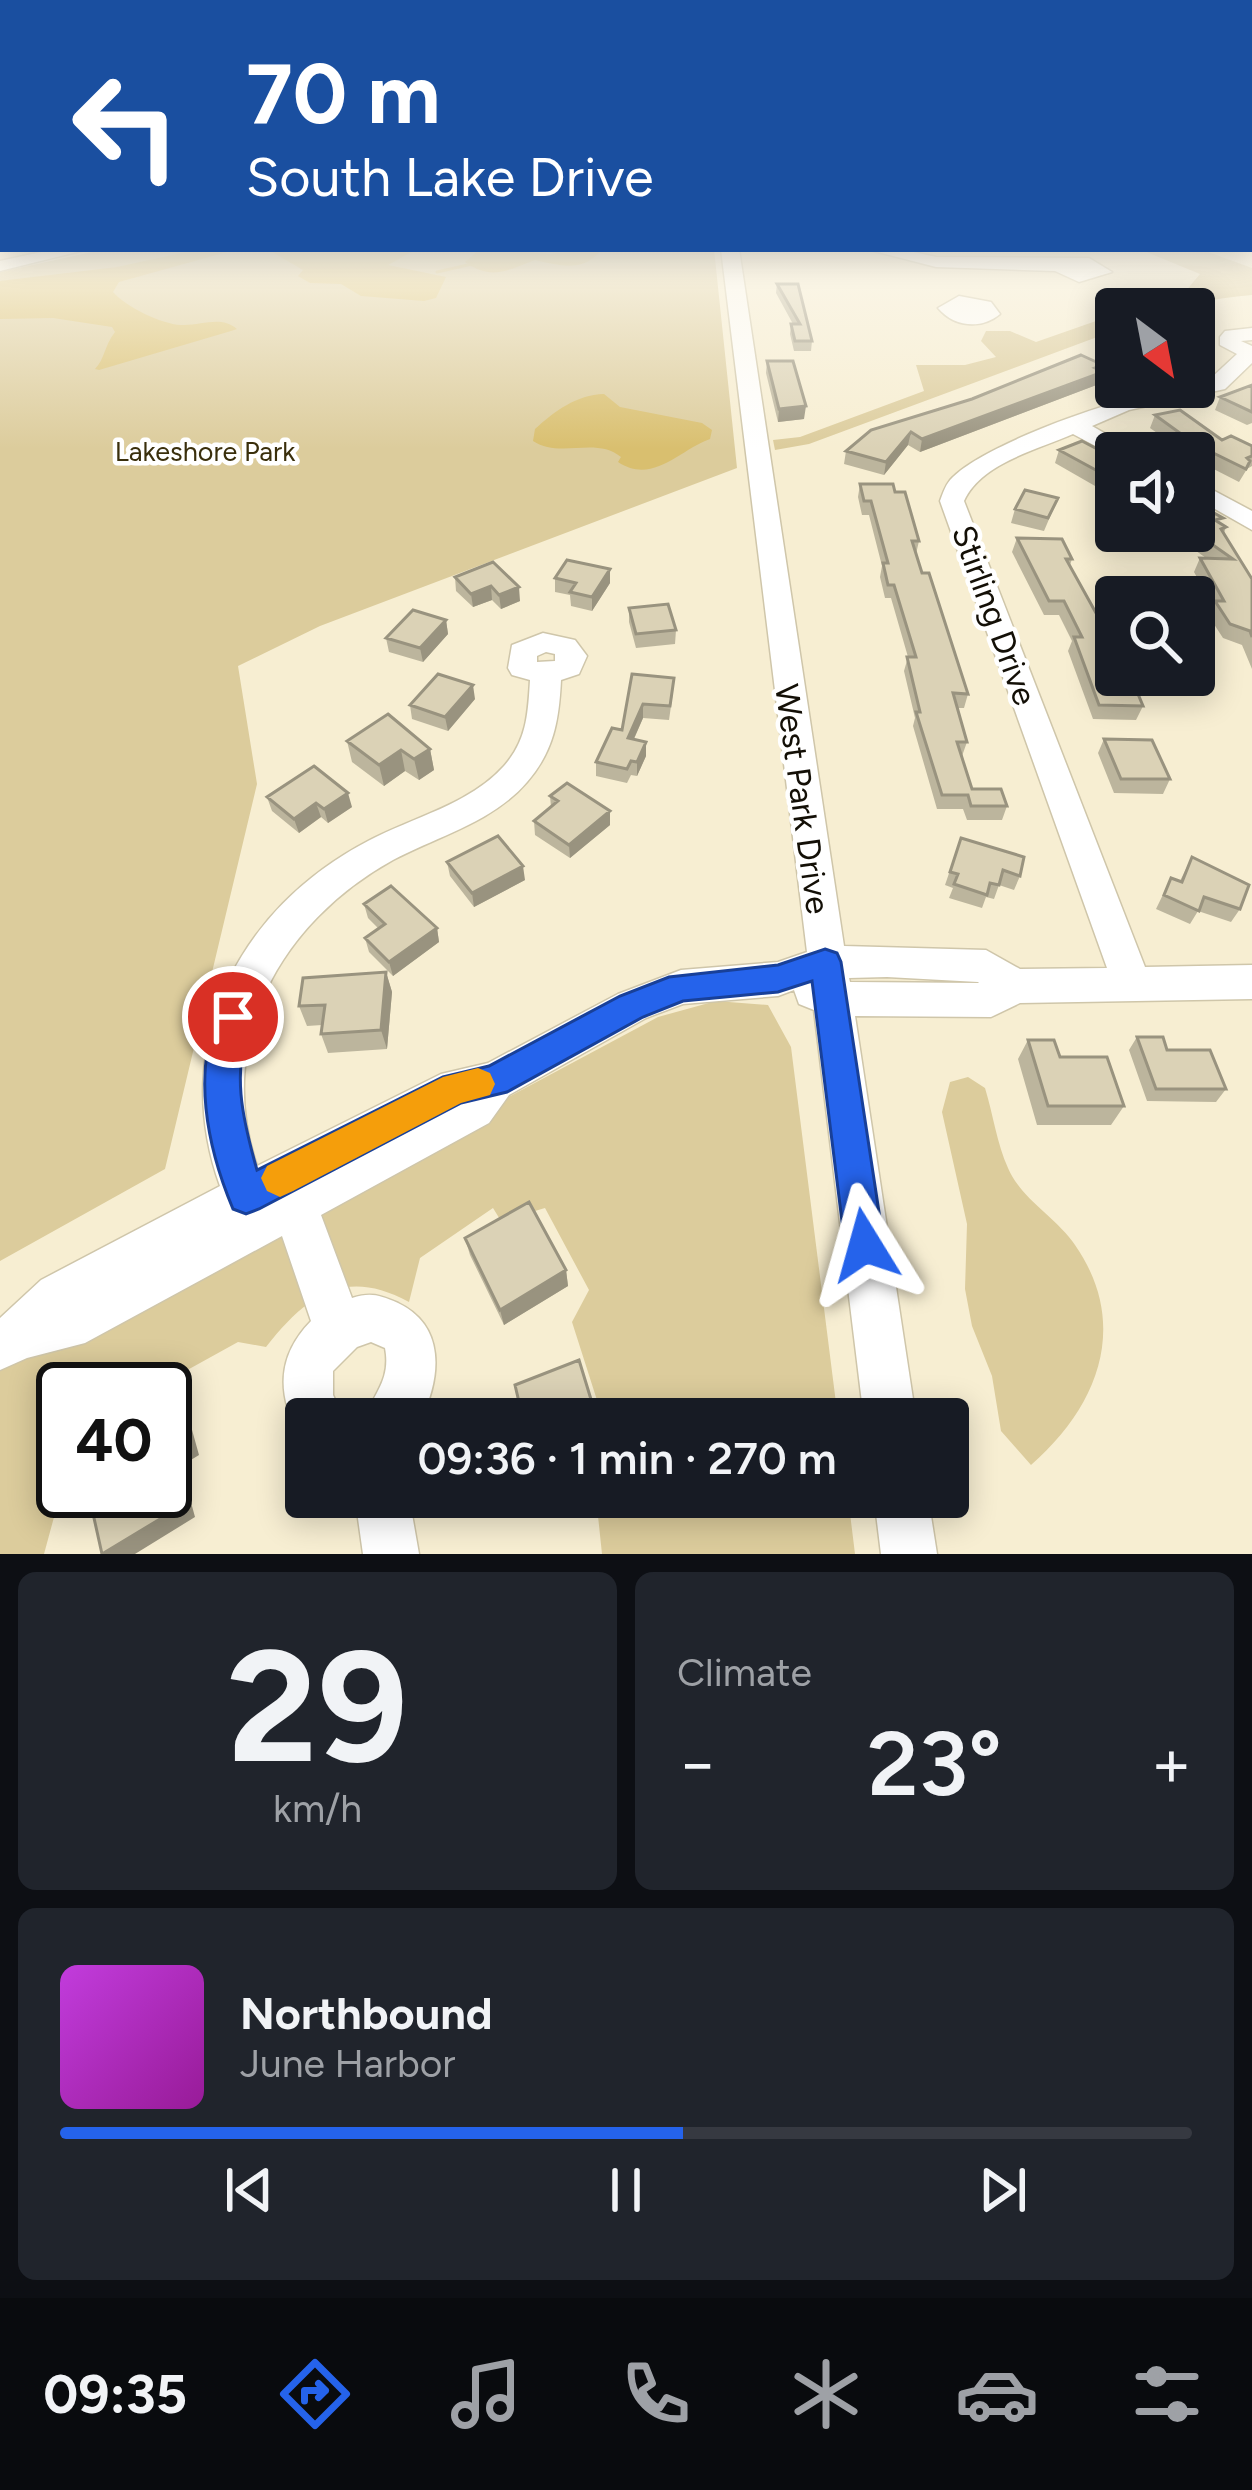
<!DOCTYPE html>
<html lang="en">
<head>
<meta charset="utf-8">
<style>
  :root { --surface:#171b24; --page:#20242c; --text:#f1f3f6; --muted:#9ea1a6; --line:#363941; --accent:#2563eb }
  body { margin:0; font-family:Figtree,sans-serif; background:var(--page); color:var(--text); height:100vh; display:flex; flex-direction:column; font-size:45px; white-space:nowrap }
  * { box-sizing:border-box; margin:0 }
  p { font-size:39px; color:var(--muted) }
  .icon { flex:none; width:66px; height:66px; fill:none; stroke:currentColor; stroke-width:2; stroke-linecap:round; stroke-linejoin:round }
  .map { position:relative; height:1554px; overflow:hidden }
  .sheet { display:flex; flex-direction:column; gap:18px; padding:18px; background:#0d0f14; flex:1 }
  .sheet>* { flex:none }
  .guide { position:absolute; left:0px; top:0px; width:1254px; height:252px; box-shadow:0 6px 30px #0003; background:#1a4fa0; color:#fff; overflow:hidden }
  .needle { width:78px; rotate:148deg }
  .buttons { position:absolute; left:1095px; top:288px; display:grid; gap:24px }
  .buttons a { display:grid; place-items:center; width:120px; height:120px; border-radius:12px; background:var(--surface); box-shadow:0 6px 30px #0003; font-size:60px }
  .speed { position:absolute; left:36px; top:1362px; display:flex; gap:24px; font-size:60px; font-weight:700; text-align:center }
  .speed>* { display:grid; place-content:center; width:156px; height:156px; border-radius:50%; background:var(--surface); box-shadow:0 6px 30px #0003; line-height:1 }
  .speed .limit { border:6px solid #111; border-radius:18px; background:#fff; color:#111 }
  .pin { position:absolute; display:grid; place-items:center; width:102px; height:102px; color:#fff; margin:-51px; border:6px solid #fff; border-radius:50%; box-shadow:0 3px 12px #0007 }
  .me { position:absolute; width:132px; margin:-66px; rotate:352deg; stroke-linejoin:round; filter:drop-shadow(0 0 9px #0008) }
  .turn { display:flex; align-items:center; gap:42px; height:252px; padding:0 48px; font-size:54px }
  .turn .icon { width:156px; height:156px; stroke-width:2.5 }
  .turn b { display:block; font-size:84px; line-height:102px }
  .big { font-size:90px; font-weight:600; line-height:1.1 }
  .sheet .tile { flex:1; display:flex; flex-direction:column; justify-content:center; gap:18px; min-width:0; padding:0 42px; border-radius:18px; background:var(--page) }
  .sheet .dial { align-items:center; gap:0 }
  .dial b { font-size:156px; line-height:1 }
  .song { display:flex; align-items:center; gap:36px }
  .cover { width:144px; height:144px; border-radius:18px; background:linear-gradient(135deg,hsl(290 70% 55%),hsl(300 70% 35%)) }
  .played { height:12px; border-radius:6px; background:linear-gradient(90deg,var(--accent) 55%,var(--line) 55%) }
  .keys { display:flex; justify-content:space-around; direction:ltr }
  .heat { display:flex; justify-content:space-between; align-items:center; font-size:66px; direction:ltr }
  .sheet .tiles { flex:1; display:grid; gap:18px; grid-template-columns:1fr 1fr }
  .tile:last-child { grid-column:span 2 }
  .trip { position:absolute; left:285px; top:1398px; width:684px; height:120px; border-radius:12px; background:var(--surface); box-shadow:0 6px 30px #0003; font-weight:600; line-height:120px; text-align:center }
  .dock { display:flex; height:192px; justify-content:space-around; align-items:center; background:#090b0e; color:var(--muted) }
  .dock .icon { width:84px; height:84px }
  .dock .active { color:var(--accent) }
  .dock b { font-size:54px; color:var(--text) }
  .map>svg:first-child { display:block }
</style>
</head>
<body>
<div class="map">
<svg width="1252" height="1554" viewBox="0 0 1252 1554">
  <rect width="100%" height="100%" fill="#f7eed2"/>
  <path fill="#dccc9c" d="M 106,249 L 714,249 L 737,468 L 320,626 L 238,666 L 257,784 L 165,1169 L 0,1261 L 0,272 Z
    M 1139,249 L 1200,249 L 1252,268 L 1252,295 C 1211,298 1173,309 1131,309 L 1185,292 L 1200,274 Z
    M 1116,314 L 1116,330 L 809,444 L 775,450 L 773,440 L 800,437 L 924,391 L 916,365 L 965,365 L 996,357 L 981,341 L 986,331 L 1010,331 L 1036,342 Z
    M 716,1001 L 768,1005 L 791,1047 L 838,1419 L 603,1419 L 572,1322 L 589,1290 L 545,1208 L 501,1221 L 493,1208 L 420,1258 L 409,1302 C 345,1267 307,1295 266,1347 L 238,1342 L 153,1389 L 63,1389 L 63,1484 L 44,1554 L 0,1554 L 0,1369 L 658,1017 Z
    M 968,1077 L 985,1088 C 993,1114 997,1144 1008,1168 C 1021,1199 1057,1218 1075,1245 C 1130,1324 1099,1406 1031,1465 L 1001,1431 L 992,1376 L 972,1326 L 965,1289 L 967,1224 L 942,1112 L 950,1082 Z
    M 596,1497 L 848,1497 L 855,1554 L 602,1554 Z"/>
  <path fill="#d9bf6f" d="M 200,249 L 238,249 L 119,282 L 113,292 C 126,307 161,324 181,325 C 202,326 220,315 237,329 L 231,331 L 99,370 L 95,369 C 105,359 104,346 115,332 L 112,327 L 53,318 L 0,319 L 0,281 L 117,267 Z
    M 267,249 L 417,249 L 388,265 L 446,277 L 436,298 L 424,301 L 361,296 L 341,284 L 310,283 L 298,276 L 303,270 Z
    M 480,249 L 551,254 L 596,249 L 600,252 C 580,273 559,265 535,260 C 509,270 491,281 465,262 Z
    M 604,394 L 620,407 L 702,423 L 712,430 L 710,439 C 679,450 653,485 618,462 L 621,457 C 596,436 560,459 533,441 L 535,429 C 555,411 576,395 604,394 Z"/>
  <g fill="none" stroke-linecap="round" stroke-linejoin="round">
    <path stroke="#d9bf6f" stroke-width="3" d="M 437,272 L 472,264"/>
    <defs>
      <path id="minor" d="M 55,249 L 89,249 L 0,271 L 0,261 Z
        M 721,249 L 739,249 L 844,946 L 986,950 L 1020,969 L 1107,968 L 940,501 C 943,493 946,483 953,477 C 989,441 1143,387 1194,387 L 1194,383 L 1210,379 L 1237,354 L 1220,345 L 1220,337 L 1225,331 L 1252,328 L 1252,340 L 1241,341 L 1252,346 L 1252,363 L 1225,389 L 1129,410 L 1092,426 L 1139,453 L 1116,457 L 1073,434 C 1037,450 981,463 964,501 L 1145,967 L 1252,965 L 1252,999 L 1020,1003 L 991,1017 L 855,1016 L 916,1419 L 864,1419 L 814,1010 L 799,1004 L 794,990 L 778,996 L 683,1004 L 646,1018 L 509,1095 L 489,1123 L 321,1215 L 352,1298 C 371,1292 379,1295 398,1303 C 446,1326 441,1377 421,1419 L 364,1419 C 375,1392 391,1379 385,1348 L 371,1342 L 357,1347 L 333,1371 L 333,1395 L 344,1419 L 306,1419 L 306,1440 L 300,1437 C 277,1395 276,1357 311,1321 L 282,1236 L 85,1343 L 27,1358 L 0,1370 L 0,1318 L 41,1280 L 220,1186 C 169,1044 238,909 368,841 C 413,817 469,805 504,766 C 527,740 528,713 530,680 L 512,675 L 508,668 L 512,645 L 543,633 L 575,640 L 587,656 L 579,674 L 561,680 C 559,720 554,751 527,782 C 493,822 438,836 393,860 C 281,922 214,1040 257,1166 L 441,1074 L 488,1063 L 618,994 L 681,970 L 778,962 L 807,952 ZM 546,652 L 555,654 L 555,661 L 537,662 L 537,656 ZM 887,977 L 978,982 L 979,983 L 850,982 L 849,978 Z
        M 866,249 L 900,249 L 936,257 L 1089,258 L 1112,272 L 1079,282 L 1055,271 L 936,267 Z
        M 959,296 L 991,302 L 1000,314 C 981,330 954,327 938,308 Z
        M 1194,480 L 1252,511 L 1252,530 L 1194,497 Z
        M 355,1497 L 409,1497 L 419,1554 L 363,1554 Z
        M 874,1497 L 928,1497 L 937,1554 L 881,1554 Z"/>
    </defs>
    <use href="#minor" stroke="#cfc6aa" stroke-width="3"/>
    <use href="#minor" fill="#fff" fill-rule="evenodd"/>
  </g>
  <path fill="#bcb59d" d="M 777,284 L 812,341 L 811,351 L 794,351 L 790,334 L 791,324 L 793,324 L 776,293 Z
    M 767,361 L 804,419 L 778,422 L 766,373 Z
    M 1103,365 L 1099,384 L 920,452 L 908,445 L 884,475 L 844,464 L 846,451 Z
    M 1252,385 L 1252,423 L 1247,425 L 1215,410 L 1220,397 Z
    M 1155,415 L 1222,440 L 1252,446 L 1252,466 L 1247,469 L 1239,482 L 1194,459 L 1194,453 L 1185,453 L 1150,428 Z
    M 1059,450 L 1116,459 L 1116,498 L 1055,463 Z
    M 860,484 L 895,492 L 919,541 L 916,554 L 922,573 L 968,694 L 964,708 L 957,708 L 967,742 L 962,756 L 972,789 L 1007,806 L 1002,820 L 967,820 L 963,809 L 937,809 L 913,726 L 915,718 L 904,671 L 908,657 L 891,598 L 885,598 L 880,577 L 882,566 L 869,515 L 862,515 L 858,497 Z
    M 1058,498 L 1044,531 L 1011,523 L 1015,509 Z
    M 1220,523 L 1226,527 L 1224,533 L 1252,579 L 1252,669 L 1242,645 L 1223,638 L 1208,615 L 1213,606 L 1194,572 L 1200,558 L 1206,558 L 1168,531 L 1194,531 Z
    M 1017,538 L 1072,559 L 1070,565 L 1116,675 L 1143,706 L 1136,720 L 1093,719 L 1068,651 L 1072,641 L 1059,615 L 1044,615 L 1012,552 Z
    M 493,562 L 520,601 L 501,609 L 492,600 L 473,607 L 456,591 L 455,577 Z
    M 610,569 L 610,583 L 592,611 L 571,606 L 570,595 L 555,592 L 555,578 Z
    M 629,608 L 676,630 L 675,644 L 636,648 L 629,622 Z
    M 446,620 L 448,634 L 423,662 L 389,652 L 386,638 Z
    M 632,674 L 674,678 L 673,692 L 669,720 L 643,718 L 634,739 L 646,742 L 646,756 L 637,776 L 631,775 L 627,783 L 596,776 L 596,762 L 622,730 Z
    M 475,699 L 448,731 L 412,719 L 410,705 Z
    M 1104,739 L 1170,779 L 1163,794 L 1114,793 L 1098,753 Z
    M 347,741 L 430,749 L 434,770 L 419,780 L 405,771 L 384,786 L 352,762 Z
    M 550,796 L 610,825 L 570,858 L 535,835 L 534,821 L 551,807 Z
    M 267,797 L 352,807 L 328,823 L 321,817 L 299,833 L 272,811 Z
    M 961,838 L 1020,876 L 1014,890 L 999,885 L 994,899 L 986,897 L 982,908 L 949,898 L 953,888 L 945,885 Z
    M 1192,857 L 1240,909 L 1231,922 L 1198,911 L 1190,924 L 1156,909 L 1171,878 L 1180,881 Z
    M 447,862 L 525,880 L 474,907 L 450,876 Z
    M 364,904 L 437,928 L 439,942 L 393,976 L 369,952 L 365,938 L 379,929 L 368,918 Z
    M 386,972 L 392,992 L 387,1049 L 328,1053 L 321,1034 L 322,1025 L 307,1026 L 299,1006 Z
    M 1137,1037 L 1167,1050 L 1226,1089 L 1216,1102 L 1147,1101 L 1129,1050 Z
    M 1028,1040 L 1060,1057 L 1124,1106 L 1111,1125 L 1037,1125 L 1018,1059 Z
    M 465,1238 L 566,1270 L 568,1286 L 504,1325 L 470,1255 Z"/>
  <path fill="#99937f" d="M 1103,365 L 1099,384 L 920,452 L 922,439 Z
    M 806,406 L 804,419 L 778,422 L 779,409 Z
    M 911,432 L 908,445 L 884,475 L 886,462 Z
    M 610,569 L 610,583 L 592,611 L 592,597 Z
    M 491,586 L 492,600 L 473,607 L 471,594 Z
    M 519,587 L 520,601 L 501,609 L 499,595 Z
    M 446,620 L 448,634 L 423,662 L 420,648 Z
    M 473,685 L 475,699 L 448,731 L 445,717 Z
    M 643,704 L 643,718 L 628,752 L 628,738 Z
    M 646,742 L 646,756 L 637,776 L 637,762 Z
    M 430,749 L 434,770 L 419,780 L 414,759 Z
    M 401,750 L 405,771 L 384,786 L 379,765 Z
    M 348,793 L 352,807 L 328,823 L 324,809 Z
    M 316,803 L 321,817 L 299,833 L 294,819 Z
    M 610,811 L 610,825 L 570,858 L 569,845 Z
    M 523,866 L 525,880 L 474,907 L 472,893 Z
    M 437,928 L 439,942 L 393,976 L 389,962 Z
    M 386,972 L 392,992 L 387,1049 L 381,1030 Z
    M 566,1270 L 568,1286 L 504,1325 L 500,1310 Z
    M 175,1406 L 189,1419 L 199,1455 L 181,1466 L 195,1517 L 135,1554 L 103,1554 L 166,1454 Z"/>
  <path fill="#dbd2b6" stroke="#99937f" stroke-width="3" d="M 777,284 L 798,284 L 812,341 L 795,341 L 791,324 L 800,324 Z
    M 1081,355 L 1103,365 L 1095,368 L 1103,372 L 922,439 L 911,432 L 886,462 L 846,451 L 871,430 L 972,399 Z
    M 767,361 L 793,361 L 806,406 L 779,409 Z
    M 1252,385 L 1252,412 L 1220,397 Z
    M 1180,410 L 1222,440 L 1231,436 L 1252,446 L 1252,456 L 1247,458 L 1250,461 L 1246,469 L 1195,444 L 1155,415 Z
    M 1082,441 L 1116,459 L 1116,481 L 1059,450 Z
    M 860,484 L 893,484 L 895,492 L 905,492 L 919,541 L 912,541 L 922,573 L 929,573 L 968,694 L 953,693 L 967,742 L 957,742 L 972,789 L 1001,789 L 1007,806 L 971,806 L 968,795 L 942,795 L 916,712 L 920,712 L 907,657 L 916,657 L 894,585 L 888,585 L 883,563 L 888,563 L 871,501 L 864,501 Z
    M 1025,490 L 1058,498 L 1048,518 L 1015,509 Z
    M 1194,502 L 1223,518 L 1215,520 L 1226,527 L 1221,529 L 1252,579 L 1252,637 L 1250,631 L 1230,624 L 1215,601 L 1224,601 L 1200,558 L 1233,559 L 1193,531 Z
    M 1017,538 L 1062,539 L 1072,559 L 1066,559 L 1101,622 L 1110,622 L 1116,632 L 1116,675 L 1130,675 L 1143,706 L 1099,705 L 1074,637 L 1082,637 L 1064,601 L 1049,601 Z
    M 567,560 L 610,569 L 592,597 L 570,592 L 576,583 L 555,578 Z
    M 493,562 L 519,587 L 499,595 L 491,586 L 471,594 L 455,577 Z
    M 668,604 L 676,630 L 636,634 L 629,608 Z
    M 413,610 L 446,620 L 420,648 L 386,638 Z
    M 438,674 L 473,685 L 445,717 L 410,705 Z
    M 632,674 L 674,678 L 670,706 L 643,704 L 628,738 L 646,742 L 637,762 L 631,761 L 627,769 L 596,762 L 612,728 L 622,730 Z
    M 388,714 L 430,749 L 414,759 L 401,750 L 379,765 L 347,741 Z
    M 1104,739 L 1152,740 L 1170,779 L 1121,779 Z
    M 314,766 L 348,793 L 324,809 L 316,803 L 294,819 L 267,797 Z
    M 567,783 L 610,811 L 569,845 L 534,821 L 558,801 L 550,796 Z
    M 498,836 L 523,866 L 472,893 L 447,862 Z
    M 961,838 L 1024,857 L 1020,876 L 1003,870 L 999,885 L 990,883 L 987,895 L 954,884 L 958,874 L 950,872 Z
    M 1192,857 L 1249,885 L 1240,909 L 1204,897 L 1199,911 L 1164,895 L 1171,878 L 1182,882 Z
    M 391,886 L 437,928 L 389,962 L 365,938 L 385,924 L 364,904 Z
    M 386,972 L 381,1030 L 321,1034 L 325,1005 L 299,1006 L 303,978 Z
    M 1137,1037 L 1163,1037 L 1167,1050 L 1210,1050 L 1226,1089 L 1156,1089 Z
    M 1028,1040 L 1054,1040 L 1060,1057 L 1107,1057 L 1124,1106 L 1048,1106 Z
    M 529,1202 L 566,1270 L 500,1310 L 465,1238 Z
    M 579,1360 L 597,1419 L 523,1419 L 515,1385 Z
    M 175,1406 L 185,1443 L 166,1454 L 180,1507 L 102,1554 L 88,1491 L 165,1491 L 165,1412 Z"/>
  <linearGradient id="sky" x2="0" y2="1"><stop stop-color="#a2b8b8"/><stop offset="0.52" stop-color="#fbf7eb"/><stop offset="1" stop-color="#fbf7eb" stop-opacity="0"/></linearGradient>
  <rect width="1252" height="449" fill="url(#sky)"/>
  <path fill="#2563eb" stroke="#184099" stroke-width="3" d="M 825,949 L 837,953 L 841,962 L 884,1245 L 878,1259 L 865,1264 L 851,1259 L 845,1245 L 812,981 L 778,992 L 683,1001 L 643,1017 L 507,1092 L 461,1103 L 259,1209 L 246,1214 L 233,1209 C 207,1147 191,1070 221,1007 L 233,1003 L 245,1007 L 249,1017 C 233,1075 241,1114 257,1170 L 443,1077 L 489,1066 L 620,996 L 669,977 L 778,965 Z"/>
  <path fill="#f59e0b" d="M 478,1068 L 490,1073 L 495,1084 L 490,1095 L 461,1103 L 293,1191 L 280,1197 L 267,1191 L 261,1178 L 267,1166 L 443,1077 Z"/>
  <g text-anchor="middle" stroke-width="9" stroke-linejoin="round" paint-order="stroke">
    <g font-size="27" fill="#3a2f0c" stroke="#fff">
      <text x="205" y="461">Lakeshore Park</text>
    </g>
    <g font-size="33" fill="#130f06" stroke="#fff">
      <text transform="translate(995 615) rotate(70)" y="12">Stirling Drive</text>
      <text transform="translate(803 799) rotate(82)" y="12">West Park Drive</text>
    </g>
  </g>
</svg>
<div class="buttons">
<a><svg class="needle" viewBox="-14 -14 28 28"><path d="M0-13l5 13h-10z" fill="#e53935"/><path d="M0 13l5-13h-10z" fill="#9ea1a6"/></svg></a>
<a><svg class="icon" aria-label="sound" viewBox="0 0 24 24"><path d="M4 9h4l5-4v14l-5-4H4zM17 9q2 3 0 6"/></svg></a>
<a><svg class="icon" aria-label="search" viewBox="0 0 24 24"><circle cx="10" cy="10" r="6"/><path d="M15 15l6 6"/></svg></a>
</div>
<div class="speed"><div class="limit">40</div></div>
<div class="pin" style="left:233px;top:1017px;background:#d93025"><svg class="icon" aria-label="arrive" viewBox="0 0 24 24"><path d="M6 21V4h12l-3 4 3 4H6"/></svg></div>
<svg class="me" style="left:865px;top:1245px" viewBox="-20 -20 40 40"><path d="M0-17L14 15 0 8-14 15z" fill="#2563eb" stroke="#fff" stroke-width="4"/></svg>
<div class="trip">09:36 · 1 min · 270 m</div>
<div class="guide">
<div class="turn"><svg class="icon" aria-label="left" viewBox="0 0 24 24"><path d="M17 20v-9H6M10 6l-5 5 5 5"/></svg><div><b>70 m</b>South Lake Drive</div></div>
</div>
</div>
<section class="sheet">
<div class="tiles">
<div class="tile dial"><b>29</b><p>km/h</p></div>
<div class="tile"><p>Climate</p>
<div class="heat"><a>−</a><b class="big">23°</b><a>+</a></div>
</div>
<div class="tile">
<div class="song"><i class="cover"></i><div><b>Northbound</b><p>June Harbor</p></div></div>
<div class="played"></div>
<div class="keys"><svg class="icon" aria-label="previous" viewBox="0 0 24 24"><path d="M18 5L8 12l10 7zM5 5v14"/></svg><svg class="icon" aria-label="pause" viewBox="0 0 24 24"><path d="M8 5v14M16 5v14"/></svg><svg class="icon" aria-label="next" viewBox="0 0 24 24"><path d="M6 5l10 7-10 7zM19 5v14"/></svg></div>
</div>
</div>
</section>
<nav class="dock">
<b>09:35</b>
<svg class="icon active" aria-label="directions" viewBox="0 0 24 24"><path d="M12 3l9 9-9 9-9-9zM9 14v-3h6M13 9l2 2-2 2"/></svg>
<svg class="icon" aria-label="music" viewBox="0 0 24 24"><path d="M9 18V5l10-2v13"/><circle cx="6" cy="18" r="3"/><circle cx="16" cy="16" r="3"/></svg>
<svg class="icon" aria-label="phone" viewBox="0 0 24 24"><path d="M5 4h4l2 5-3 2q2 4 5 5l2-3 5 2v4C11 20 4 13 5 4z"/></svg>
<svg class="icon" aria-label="climate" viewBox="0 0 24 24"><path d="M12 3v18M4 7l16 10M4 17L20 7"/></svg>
<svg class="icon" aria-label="car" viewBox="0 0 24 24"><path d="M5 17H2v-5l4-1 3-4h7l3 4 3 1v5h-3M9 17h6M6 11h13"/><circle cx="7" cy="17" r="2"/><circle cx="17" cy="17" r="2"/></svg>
<svg class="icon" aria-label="filters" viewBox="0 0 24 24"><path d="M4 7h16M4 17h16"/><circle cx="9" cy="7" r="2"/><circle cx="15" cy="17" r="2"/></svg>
</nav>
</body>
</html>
